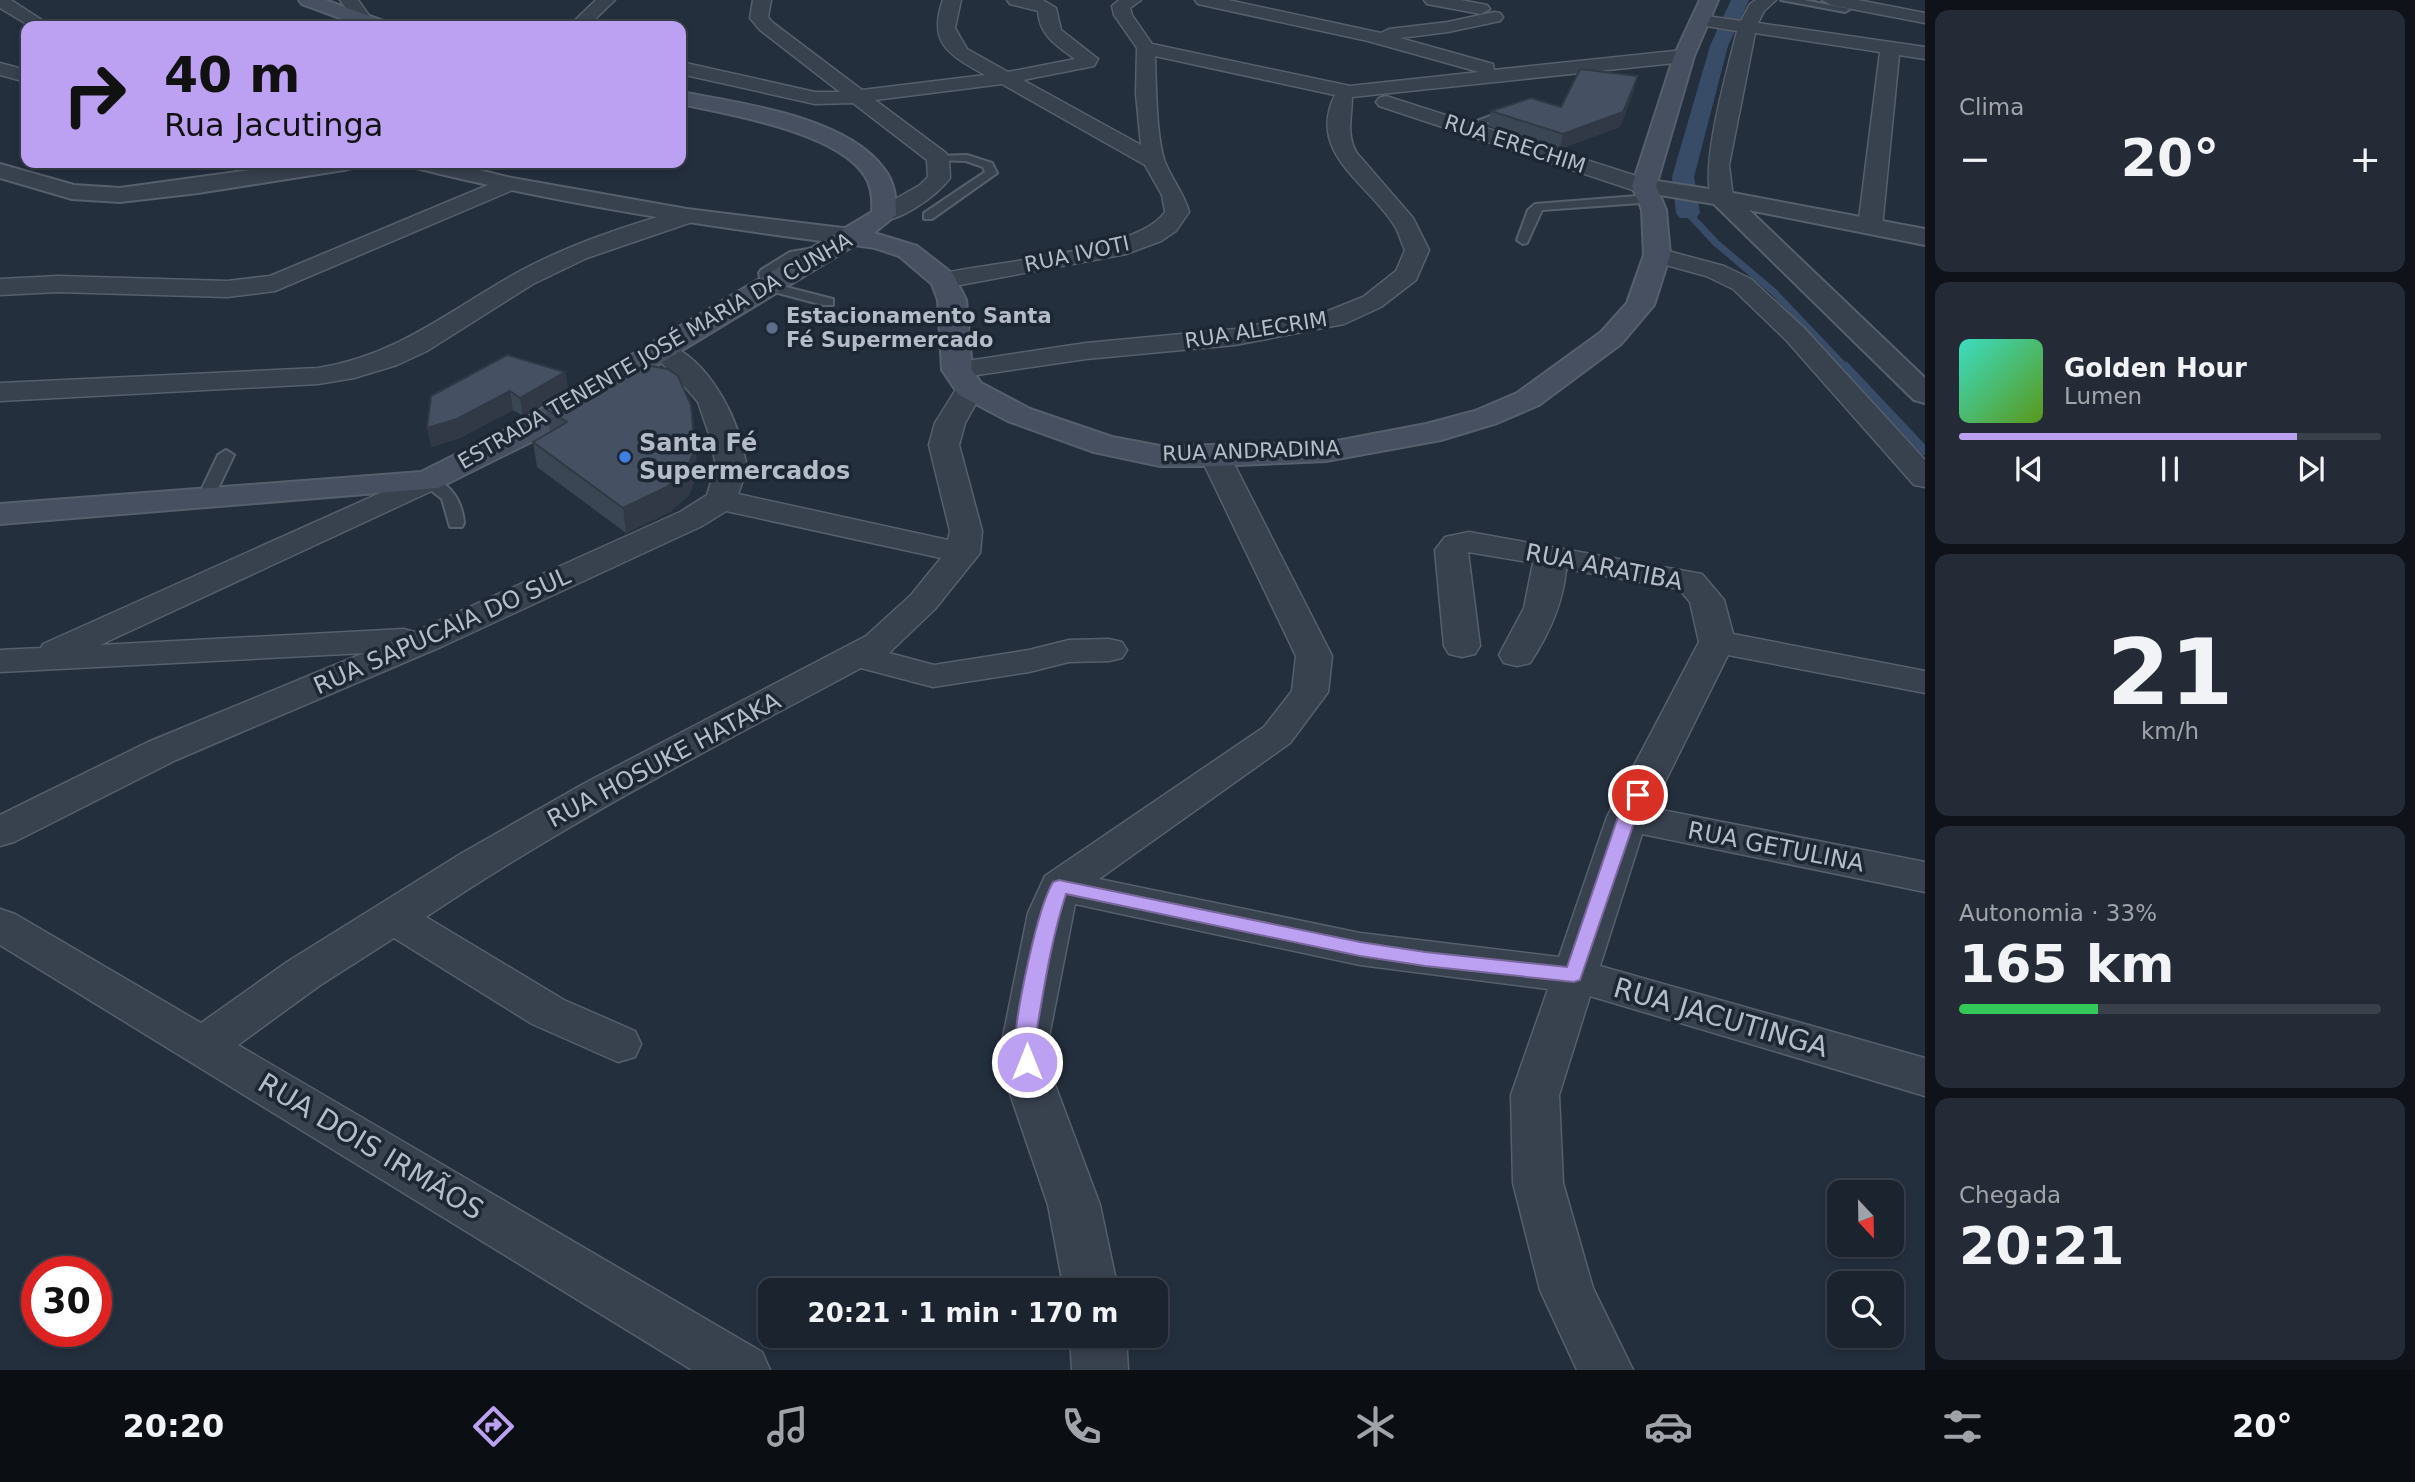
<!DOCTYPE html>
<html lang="pt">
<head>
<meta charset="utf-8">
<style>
  :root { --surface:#1b232e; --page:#242b36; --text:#f1f3f6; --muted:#a0a4aa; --line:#39404a; --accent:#bca0f2 }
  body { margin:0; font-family:"DejaVu Sans",sans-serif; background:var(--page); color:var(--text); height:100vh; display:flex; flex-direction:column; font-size:26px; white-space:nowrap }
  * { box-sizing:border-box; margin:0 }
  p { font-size:23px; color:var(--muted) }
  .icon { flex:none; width:38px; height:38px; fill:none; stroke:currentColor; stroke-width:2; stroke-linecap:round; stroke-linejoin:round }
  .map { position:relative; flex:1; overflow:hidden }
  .drawer { display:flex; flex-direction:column; gap:10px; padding:10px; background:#0f1319; width:490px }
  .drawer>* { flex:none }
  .banner { position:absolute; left:21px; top:21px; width:665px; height:147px; border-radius:14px; box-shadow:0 4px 10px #0003,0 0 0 2px var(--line); background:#bca0f2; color:#111; overflow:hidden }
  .needle { width:46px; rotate:158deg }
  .buttons { position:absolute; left:1827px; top:1180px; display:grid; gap:14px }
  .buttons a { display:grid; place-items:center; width:77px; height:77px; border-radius:14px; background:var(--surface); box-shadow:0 4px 10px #0003,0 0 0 2px var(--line); font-size:35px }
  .speed { position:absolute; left:21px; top:1256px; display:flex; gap:14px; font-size:35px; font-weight:700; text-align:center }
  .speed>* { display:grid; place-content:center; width:91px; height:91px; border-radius:50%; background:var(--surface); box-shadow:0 4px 10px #0003,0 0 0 2px var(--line); line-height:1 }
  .speed .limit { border:10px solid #d22; background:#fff; color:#111 }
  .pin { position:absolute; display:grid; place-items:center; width:60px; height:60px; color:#fff; margin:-30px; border:4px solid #fff; border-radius:50%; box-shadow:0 2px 7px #0007 }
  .me { position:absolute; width:77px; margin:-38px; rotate:0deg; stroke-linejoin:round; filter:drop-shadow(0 0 5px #0008) }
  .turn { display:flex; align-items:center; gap:24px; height:147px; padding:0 28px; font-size:32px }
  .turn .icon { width:91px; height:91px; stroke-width:2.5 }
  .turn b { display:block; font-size:49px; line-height:60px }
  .big { font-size:52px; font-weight:700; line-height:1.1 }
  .drawer .card { flex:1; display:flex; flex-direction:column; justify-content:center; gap:10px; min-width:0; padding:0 24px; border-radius:14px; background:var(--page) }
  .drawer .dial { align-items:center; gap:0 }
  .dial b { font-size:91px; line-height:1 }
  .song { display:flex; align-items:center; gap:21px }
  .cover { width:84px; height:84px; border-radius:10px; background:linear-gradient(135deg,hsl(170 70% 55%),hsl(90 70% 35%)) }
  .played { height:7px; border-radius:4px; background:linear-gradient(90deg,var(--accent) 80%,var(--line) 80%) }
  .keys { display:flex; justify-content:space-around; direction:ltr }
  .heat { display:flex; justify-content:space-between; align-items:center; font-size:38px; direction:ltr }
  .charge { height:10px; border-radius:5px; background:linear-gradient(90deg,#34c759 33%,var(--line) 0) }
  .trip { position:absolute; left:758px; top:1278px; width:410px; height:70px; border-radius:14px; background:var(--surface); box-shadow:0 4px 10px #0003,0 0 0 2px var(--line); font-weight:700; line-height:70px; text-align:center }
  .dock { display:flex; height:112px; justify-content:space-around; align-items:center; background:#0b0e12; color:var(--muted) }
  .dock .icon { width:49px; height:49px }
  .dock .on { color:var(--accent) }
  .dock b { font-size:32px; color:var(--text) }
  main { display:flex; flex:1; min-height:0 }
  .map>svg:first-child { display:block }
</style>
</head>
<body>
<main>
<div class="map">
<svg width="1925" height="1370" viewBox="0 0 1925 1370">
  <rect width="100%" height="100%" fill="#242f3e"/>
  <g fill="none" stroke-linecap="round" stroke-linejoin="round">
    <path stroke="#394c67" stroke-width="7" d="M 1688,213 L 1716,243 L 1774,292 L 1846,368"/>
    <path stroke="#394c67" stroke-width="9" d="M 1845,366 L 1925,451"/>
    <path fill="#394c67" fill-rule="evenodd" d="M 1731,0 L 1749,0 L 1728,46 L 1694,177 L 1700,213 L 1696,218 L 1680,218 L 1676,213 L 1672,177 L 1710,46 Z"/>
    <defs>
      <path id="service" d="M 1781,0 L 1804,0 L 1850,9 L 1845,12 Z
        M 1507,110 L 1516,112 L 1467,130 L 1458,128 Z
        M 934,156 L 967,155 L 992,163 L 997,173 L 932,219 L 924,219 L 924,213 L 985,172 L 983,167 L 966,161 L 934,160 Z
        M 1650,195 L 1656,199 L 1654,202 L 1542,210 L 1527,243 L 1523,244 L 1517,240 L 1528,210 L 1535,204 Z
        M 826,246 L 831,247 L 831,253 L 799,258 L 773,274 L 774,284 L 833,299 L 833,305 L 823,305 L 763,289 L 759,273 L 761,270 L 790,252 Z
        M 226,450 L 234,455 L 214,497 L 212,500 L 200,500 L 198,497 L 218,455 Z
        M 427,476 C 450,482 462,500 464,523 L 462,527 L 450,527 L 442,499 L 419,481 Z"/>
      <path id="minor" d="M 0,0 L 11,0 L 51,26 L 30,26 L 0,8 Z
        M 340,0 L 358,0 L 373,21 L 370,25 L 358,25 Z
        M 596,0 L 615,0 L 588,26 L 569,26 Z
        M 753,0 L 771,0 L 768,17 L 772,22 L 862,90 L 985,75 C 950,55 927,44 943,0 L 961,0 L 955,28 L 967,49 L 1008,72 L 1075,59 C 1057,46 1039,35 1038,11 L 1010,4 L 1007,0 L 1043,0 L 1056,8 L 1061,30 L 1098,59 L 1094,66 L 1023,80 L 1141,145 L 1136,94 L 1137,48 L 1114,15 L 1112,6 L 1119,0 L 1141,0 L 1130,8 L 1132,15 L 1152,44 L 1350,86 L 1479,72 L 1368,41 L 1198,4 L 1195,0 L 1228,0 L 1381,33 L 1389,29 L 1448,22 L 1494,12 L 1500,13 L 1503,17 L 1500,21 L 1448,32 L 1400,38 L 1493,64 L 1494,70 L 1684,50 L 1693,56 L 1684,62 L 1352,97 C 1352,117 1346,132 1356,152 L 1413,218 L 1429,250 L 1416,280 L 1381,307 L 1344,324 L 1235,345 L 1086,359 L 957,378 L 947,376 L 943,370 L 947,364 L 1086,343 L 1235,329 L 1328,311 L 1363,297 L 1396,271 L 1405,250 C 1401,242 1399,232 1394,225 C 1368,183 1306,153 1335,95 L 1155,56 C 1156,83 1156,137 1165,162 C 1172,180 1184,193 1189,212 L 1176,231 L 1161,241 L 1126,254 L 944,288 L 935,285 L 931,280 L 935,275 C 986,262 1138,253 1165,212 L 1162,195 L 1145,165 L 1002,84 L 875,100 L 946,153 L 949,158 L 950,178 C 938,195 897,225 876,220 L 872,215 L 876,210 L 920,185 L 928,177 L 927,160 L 853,103 L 815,104 L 681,74 L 681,62 L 815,92 L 840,92 L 760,30 L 750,18 Z
        M 1424,0 L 1461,0 L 1487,5 L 1490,9 L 1481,14 L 1427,4 Z
        M 1756,0 L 1776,0 L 1764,11 L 1758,23 L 1925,47 L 1925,59 L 1899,55 L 1882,227 L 1878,232 L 1862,232 L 1858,227 L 1880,52 L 1755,33 L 1729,165 L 1733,198 L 1730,203 L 1714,203 C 1696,176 1729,65 1737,31 L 1700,25 L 1691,20 L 1700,15 L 1741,21 L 1750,4 Z
        M 1822,0 L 1858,0 L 1925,13 L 1925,23 L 1831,5 Z
        M 0,63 L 26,70 L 26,82 L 0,75 Z
        M 1386,96 L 1652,181 L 1655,186 L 1652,191 L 1636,191 L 1379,106 L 1376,102 L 1379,98 Z
        M 507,177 L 515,179 L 518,184 L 515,189 L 275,291 L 227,297 L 58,292 L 0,295 L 0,279 L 58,276 L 227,281 L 270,276 Z
        M 687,209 L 695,211 L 699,216 L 695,221 L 587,258 L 533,284 L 427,351 L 397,365 L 354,378 L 318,384 L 0,401 L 0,383 L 318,368 C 397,355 446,313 513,275 C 562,247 632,223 687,209 Z
        M 1657,248 L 1724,266 L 1751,279 L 1804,328 L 1925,460 L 1925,487 L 1914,485 L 1786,340 L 1733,289 L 1706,276 L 1648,260 L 1645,255 L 1648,250 Z
        M 660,342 C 702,352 733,407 742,446 C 743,453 747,461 746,468 C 745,476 741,486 738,494 L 948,540 L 950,531 L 929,445 L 935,423 L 960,383 L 970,380 L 980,383 L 984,389 L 965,423 L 959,445 L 982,531 L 980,553 L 935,609 L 889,653 L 934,665 L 1029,650 L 1069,640 L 1109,639 L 1122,642 L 1127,650 L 1122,658 L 1109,661 L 1069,662 L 1029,672 L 933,687 L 861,668 C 714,747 565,823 426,917 L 564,1000 L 635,1031 L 641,1044 L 635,1057 L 618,1062 L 532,1024 L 394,938 L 319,986 L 238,1045 L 762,1352 L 770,1370 L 692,1370 L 0,945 L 0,909 L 15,914 L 201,1023 L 287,962 L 462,853 L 585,783 L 866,636 L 911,595 L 941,558 L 726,511 L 702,526 L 443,646 L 176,760 L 14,842 L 0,846 L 0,815 L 148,742 L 364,653 L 0,672 L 0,650 L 41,648 L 43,644 L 427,472 L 438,474 L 442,481 L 438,488 L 100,645 L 404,629 L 414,632 L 680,512 L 707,495 L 716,466 L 710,437 L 698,402 L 673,373 L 646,350 L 650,344 Z
        M 1215,447 L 1226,450 L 1230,456 L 1332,656 L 1328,692 L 1290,743 L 1099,879 L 1360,933 L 1559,957 L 1607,817 L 1699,642 L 1690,602 L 1679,589 L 1566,569 C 1563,604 1549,634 1530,663 L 1517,666 L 1504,663 L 1499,655 L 1524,608 L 1533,563 L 1468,552 L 1480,646 L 1475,654 L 1462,657 L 1449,654 L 1444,646 L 1435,550 L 1445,537 L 1469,532 L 1702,574 L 1724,600 L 1733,634 L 1925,671 L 1925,693 L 1728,655 L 1652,808 L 1925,862 L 1925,892 L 1642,834 L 1600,966 L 1925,1058 L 1925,1096 L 1590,996 L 1559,1095 L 1563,1183 L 1593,1288 L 1633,1370 L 1577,1370 L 1540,1290 L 1513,1183 L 1511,1095 L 1548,989 L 1360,965 L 1075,904 L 1048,1042 L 1054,1082 L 1100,1205 L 1118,1290 L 1064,1290 L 1048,1205 L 1006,1082 L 1002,1042 L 1028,913 L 1045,876 L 1264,727 L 1292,691 L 1296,656 L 1200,456 L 1204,450 Z
        M 1070,1335 L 1126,1335 L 1128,1370 L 1072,1370 Z"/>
      <path id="tertiary" d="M 301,163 L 356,163 L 352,168 L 344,170 L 198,193 L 120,202 L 72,199 L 0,178 L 0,164 L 74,185 L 120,188 Z
        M 412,163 L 451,163 L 507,177 L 687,209 L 851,229 L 860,232 L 864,237 L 860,242 L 851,245 C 704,226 559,204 416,168 Z
        M 1644,179 L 1722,191 L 1925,229 L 1925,245 L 1749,210 L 1925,378 L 1925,403 L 1914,400 L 1714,204 L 1636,191 L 1632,186 L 1636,181 Z"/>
      <path id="secondary" d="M 299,0 L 325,0 L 386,22 L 388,26 L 362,26 L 302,4 Z
        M 1700,0 L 1718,0 L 1694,56 L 1656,186 L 1666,210 L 1670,255 L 1654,305 L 1621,344 L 1539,405 L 1497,423 L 1441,440 L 1326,461 L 1215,466 L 1160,466 L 1094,452 L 1008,421 L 959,395 L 942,370 L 938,300 L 932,284 L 899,256 L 875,248 L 855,245 L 531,442 L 438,488 L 0,524 L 0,504 L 421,472 L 509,428 L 872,212 C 873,199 872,187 865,176 C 838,132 728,114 681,104 L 681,92 C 740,103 847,117 884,169 C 895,183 896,198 896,215 L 874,233 L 917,246 L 953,274 L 966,300 L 972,370 L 981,383 L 1030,409 L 1112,437 L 1160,446 L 1326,443 L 1426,424 L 1475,411 L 1517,393 L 1601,332 L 1627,303 L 1644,255 L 1642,210 L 1632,186 L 1674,56 Z"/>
    </defs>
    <use href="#service" stroke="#565f6c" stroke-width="4"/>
    <use href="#minor" stroke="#565f6c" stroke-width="3"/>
    <use href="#tertiary" stroke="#565f6c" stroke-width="4"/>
    <use href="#secondary" stroke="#565f6c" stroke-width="4"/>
    <use href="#service" fill="#38414e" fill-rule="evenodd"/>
    <use href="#minor" fill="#38414e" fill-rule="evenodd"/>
    <use href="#tertiary" fill="#38414e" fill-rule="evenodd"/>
    <use href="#secondary" fill="#465061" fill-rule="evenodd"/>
  </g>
  <path fill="#3b4654" d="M 1634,90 L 1620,127 L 1560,149 L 1488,126 L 1491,111 L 1561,107 Z
    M 565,372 L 568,390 L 523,416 L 513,410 L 460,438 L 431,447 L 431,396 Z
    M 546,409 L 698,473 L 689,495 L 670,512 L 626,533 L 537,467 L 533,442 L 550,432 Z"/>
  <path fill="#303945" d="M 1638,76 L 1634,90 L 1620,127 L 1560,149 L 1563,134 Z
    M 565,372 L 568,390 L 523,416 L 520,398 Z
    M 510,391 L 513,410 L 460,438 L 431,447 L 427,428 Z
    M 691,405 L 698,473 L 689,495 L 670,512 L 626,533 L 623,508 Z"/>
  <path fill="#455162" stroke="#303945" stroke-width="2" d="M 1580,69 L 1638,76 L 1623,112 L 1563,134 L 1491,111 L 1531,98 L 1561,107 Z
    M 507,355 L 565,372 L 520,398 L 510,391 L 457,419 L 427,428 L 431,396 Z
    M 645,365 L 668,369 L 678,376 L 691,405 L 695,449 L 686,470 L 667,487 L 623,508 L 533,442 L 567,422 L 546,409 L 601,376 L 617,381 Z"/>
  <path fill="#bca0f2" stroke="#7a689d" stroke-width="2" d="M 1638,790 L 1647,795 L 1636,817 L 1580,980 L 1574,982 L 1425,966 L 1360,956 L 1066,894 C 1051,940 1044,988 1036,1035 C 1035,1046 1040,1058 1035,1068 L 1027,1070 L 1020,1068 C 1016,1060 1015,1050 1015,1041 C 1017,1008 1037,909 1053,882 L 1059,880 L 1360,942 L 1425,952 L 1567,967 L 1618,817 L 1632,791 Z"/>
  <circle fill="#5c6f8a" stroke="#1d2633" stroke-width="2.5" cx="772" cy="328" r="7"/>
  <circle fill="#3f7fe0" stroke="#1d2633" stroke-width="2.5" cx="625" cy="457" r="7"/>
  <g text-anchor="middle" stroke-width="7" stroke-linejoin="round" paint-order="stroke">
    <g font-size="21" fill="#b4bcc9" stroke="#1d2633">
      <text transform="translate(1515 144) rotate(18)" y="7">RUA ERECHIM</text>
      <text transform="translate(1077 254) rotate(-12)" y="7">RUA IVOTI</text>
      <text transform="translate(1256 330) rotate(-9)" y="7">RUA ALECRIM</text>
      <text transform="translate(655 351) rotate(-30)" y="7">ESTRADA TENENTE JOSÉ MARIA DA CUNHA</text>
      <text transform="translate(1251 451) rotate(-2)" y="7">RUA ANDRADINA</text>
    </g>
    <g font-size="21" font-weight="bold" fill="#b4bcc9" stroke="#1d2633" text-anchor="start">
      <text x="786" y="323">Estacionamento Santa<tspan x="786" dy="24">Fé Supermercado</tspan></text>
    </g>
    <g font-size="24" font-weight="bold" fill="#b4bcc9" stroke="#1d2633" text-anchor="start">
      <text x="639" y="451">Santa Fé<tspan x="639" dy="28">Supermercados</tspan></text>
    </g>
    <g font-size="24" fill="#b4bcc9" stroke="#1d2633">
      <text transform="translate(1604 567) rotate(11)" y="8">RUA ARATIBA</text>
      <text transform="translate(442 631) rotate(-24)" y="8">RUA SAPUCAIA DO SUL</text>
      <text transform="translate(664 760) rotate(-28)" y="8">RUA HOSUKE HATAKA</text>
      <text transform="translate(1776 847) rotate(11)" y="8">RUA GETULINA</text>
    </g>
    <g font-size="28" fill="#b4bcc9" stroke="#1d2633">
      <text transform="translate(1721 1017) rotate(16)" y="10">RUA JACUTINGA</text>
      <text transform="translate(371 1146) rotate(31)" y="10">RUA DOIS IRMÃOS</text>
    </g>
  </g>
</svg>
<div class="buttons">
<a><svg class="needle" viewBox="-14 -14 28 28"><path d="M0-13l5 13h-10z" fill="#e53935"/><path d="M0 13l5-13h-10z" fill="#a0a4aa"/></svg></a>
<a><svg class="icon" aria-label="search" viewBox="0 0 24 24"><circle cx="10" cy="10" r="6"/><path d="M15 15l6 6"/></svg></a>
</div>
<div class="speed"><div class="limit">30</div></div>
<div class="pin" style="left:1638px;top:795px;background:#d93025"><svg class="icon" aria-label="arrive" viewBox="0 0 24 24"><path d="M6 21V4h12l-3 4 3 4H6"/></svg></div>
<svg class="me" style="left:1027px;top:1062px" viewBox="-20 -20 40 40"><circle r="17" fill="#bca0f2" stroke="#fff" stroke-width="3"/><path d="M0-11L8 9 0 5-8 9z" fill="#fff"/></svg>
<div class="trip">20:21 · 1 min · 170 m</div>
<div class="banner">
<div class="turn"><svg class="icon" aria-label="right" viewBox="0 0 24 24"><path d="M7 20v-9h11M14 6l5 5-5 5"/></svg><div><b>40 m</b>Rua Jacutinga</div></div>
</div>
</div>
<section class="drawer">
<div class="card"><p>Clima</p>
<div class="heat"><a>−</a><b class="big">20°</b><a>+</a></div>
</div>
<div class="card">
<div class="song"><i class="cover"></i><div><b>Golden Hour</b><p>Lumen</p></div></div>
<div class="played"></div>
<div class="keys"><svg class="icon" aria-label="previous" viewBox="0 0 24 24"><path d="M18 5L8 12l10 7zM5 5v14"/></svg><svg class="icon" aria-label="pause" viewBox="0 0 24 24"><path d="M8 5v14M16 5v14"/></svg><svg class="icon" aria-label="next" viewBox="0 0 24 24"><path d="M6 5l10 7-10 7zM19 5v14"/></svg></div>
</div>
<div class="card dial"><b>21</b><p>km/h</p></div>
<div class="card"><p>Autonomia · 33%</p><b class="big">165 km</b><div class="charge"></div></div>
<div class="card"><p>Chegada</p><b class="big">20:21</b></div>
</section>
</main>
<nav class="dock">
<b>20:20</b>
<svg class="icon on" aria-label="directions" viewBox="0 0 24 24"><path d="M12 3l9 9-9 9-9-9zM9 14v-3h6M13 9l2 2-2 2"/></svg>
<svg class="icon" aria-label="music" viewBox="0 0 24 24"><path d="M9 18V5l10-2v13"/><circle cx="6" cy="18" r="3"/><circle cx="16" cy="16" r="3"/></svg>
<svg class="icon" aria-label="phone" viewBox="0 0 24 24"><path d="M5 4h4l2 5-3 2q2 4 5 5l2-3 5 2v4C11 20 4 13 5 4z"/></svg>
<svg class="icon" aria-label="climate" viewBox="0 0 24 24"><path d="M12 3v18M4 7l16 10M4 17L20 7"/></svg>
<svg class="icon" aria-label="car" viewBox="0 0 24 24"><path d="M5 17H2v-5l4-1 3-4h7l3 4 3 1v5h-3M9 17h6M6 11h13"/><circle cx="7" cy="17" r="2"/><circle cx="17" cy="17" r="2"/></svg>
<svg class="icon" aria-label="filters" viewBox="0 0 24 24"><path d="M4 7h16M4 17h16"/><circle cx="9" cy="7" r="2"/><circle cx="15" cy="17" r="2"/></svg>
<b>20°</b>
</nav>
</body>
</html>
